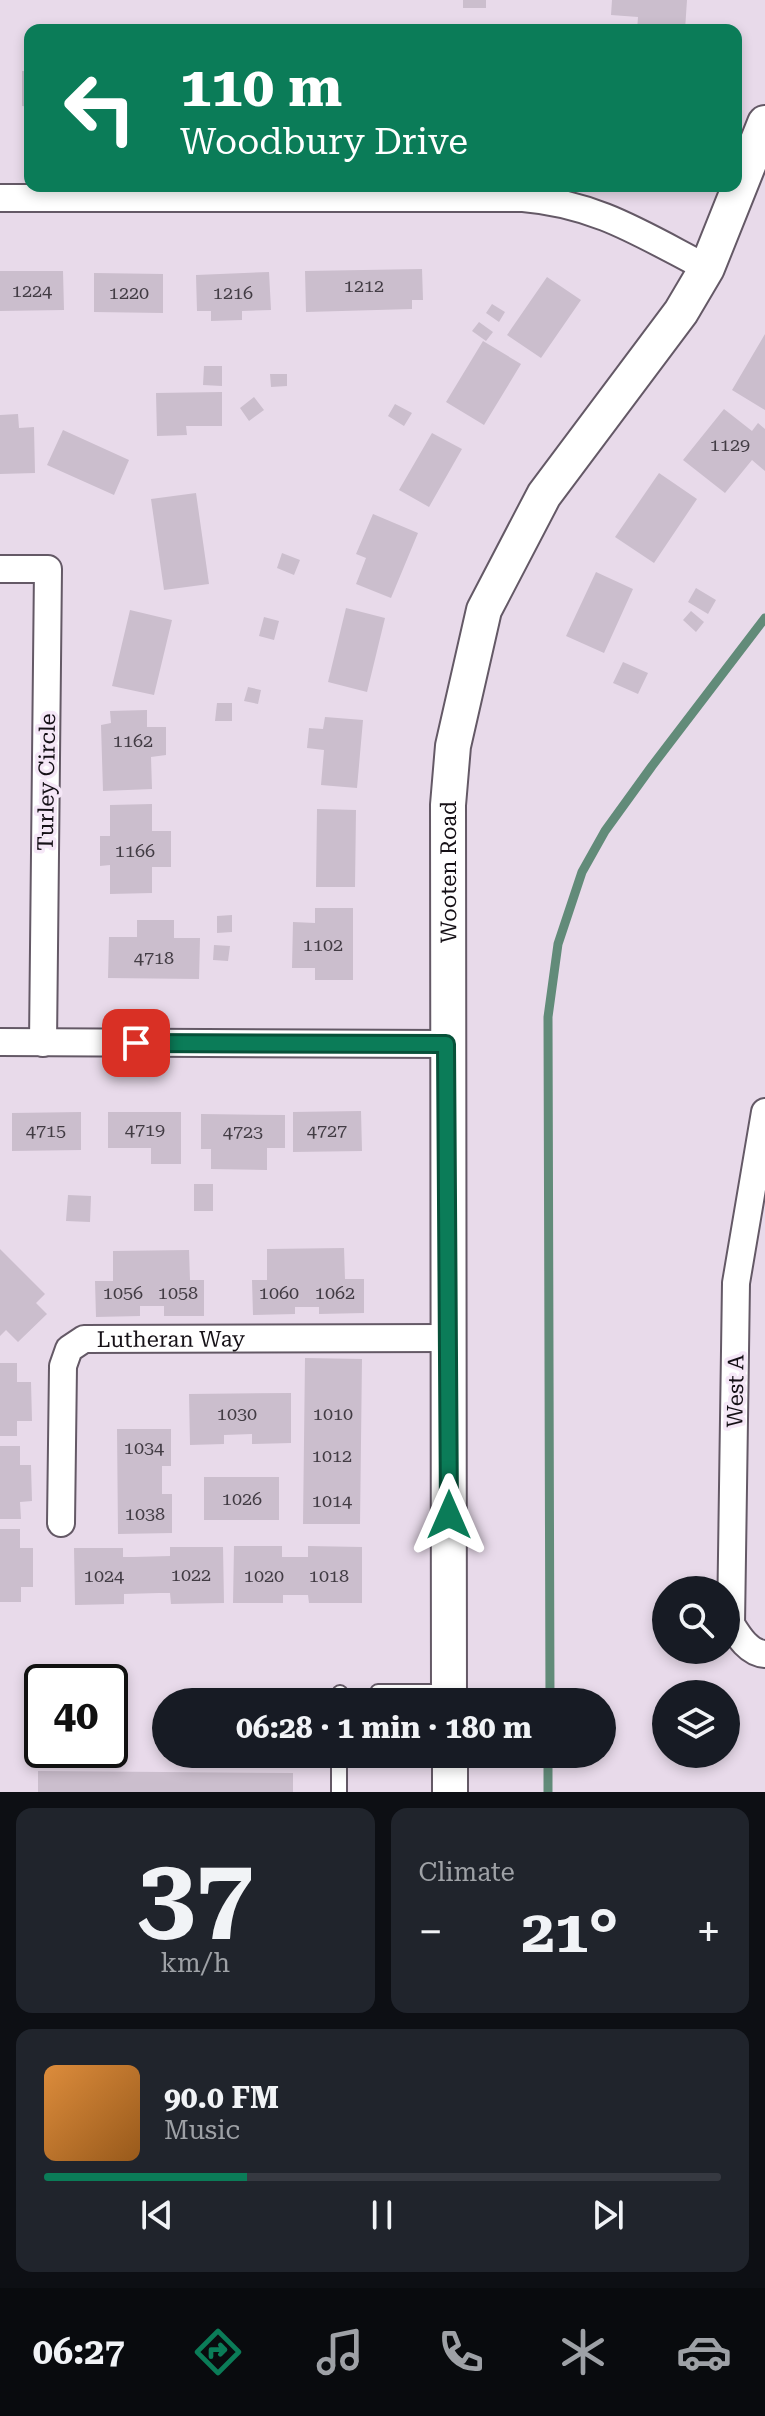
<!DOCTYPE html>
<html lang="en">
<head>
<meta charset="utf-8">
<style>
  :root { --surface:#171b24; --page:#20242c; --text:#f1f3f6; --muted:#9ea1a6; --line:#363941; --accent:#0b7c58 }
  body { margin:0; font-family:"Roboto Serif",serif; background:var(--page); color:var(--text); height:100vh; display:flex; flex-direction:column; font-size:30px; white-space:nowrap }
  * { box-sizing:border-box; margin:0 }
  p { font-size:26px; color:var(--muted) }
  .icon { flex:none; width:44px; height:44px; fill:none; stroke:currentColor; stroke-width:2; stroke-linecap:round; stroke-linejoin:round }
  .map { position:relative; height:1792px; overflow:hidden }
  .side { display:flex; flex-direction:column; gap:16px; padding:16px; background:#0d0f14; flex:1 }
  .side>* { flex:none }
  .banner { position:absolute; left:24px; top:24px; width:718px; height:168px; border-radius:16px; box-shadow:0 4px 12px #0003; background:#0b7c58; color:#fff; overflow:hidden }
  .controls { position:absolute; left:652px; top:1576px; display:grid; gap:16px }
  .controls a { display:grid; place-items:center; width:88px; height:88px; border-radius:50%; background:var(--surface); box-shadow:0 4px 12px #0003; font-size:40px }
  .speed { position:absolute; left:24px; top:1664px; display:flex; gap:16px; font-size:40px; font-weight:700; text-align:center }
  .speed>* { display:grid; place-content:center; width:104px; height:104px; border-radius:50%; background:var(--surface); box-shadow:0 4px 12px #0003; line-height:1 }
  .speed .limit { border:4px solid #111; border-radius:12px; background:#fff; color:#111 }
  .pin { position:absolute; display:grid; place-items:center; width:68px; height:68px; color:#fff; margin:-34px; border-radius:16px; box-shadow:0 4px 12px #0006 }
  .me { position:absolute; width:88px; margin:-44px; rotate:0deg; stroke-linejoin:round; filter:drop-shadow(0 0 6px #0008) }
  .turn { display:flex; align-items:center; gap:28px; height:168px; padding:0 24px; font-size:36px }
  .turn .icon { width:104px; height:104px; stroke-width:2.5 }
  .turn b { display:block; font-size:56px; line-height:68px }
  .big { font-size:60px; font-weight:700; line-height:1.1 }
  .side .tile { flex:1; display:flex; flex-direction:column; justify-content:center; gap:12px; min-width:0; padding:0 28px; border-radius:16px; background:var(--page) }
  .side .dial { align-items:center; gap:0 }
  .dial b { font-size:104px; line-height:1 }
  .song { display:flex; align-items:center; gap:24px }
  .cover { width:96px; height:96px; border-radius:12px; background:linear-gradient(135deg,hsl(30 70% 55%),hsl(30 70% 35%)) }
  .played { height:8px; border-radius:4px; background:linear-gradient(90deg,var(--accent) 30%,var(--line) 30%) }
  .keys { display:flex; justify-content:space-around; direction:ltr }
  .heat { display:flex; justify-content:space-between; align-items:center; font-size:44px; direction:ltr }
  .side .tiles { flex:1; display:grid; gap:16px; grid-template-columns:1fr 1fr }
  .tile:last-child { grid-column:span 2 }
  .trip { position:absolute; left:152px; top:1688px; width:464px; height:80px; border-radius:40px; background:var(--surface); box-shadow:0 4px 12px #0003; font-weight:700; line-height:80px; text-align:center }
  .tabs { display:flex; height:128px; justify-content:space-around; align-items:center; background:#090b0e; color:var(--muted) }
  .tabs .icon { width:56px; height:56px }
  .tabs .selected { color:var(--accent) }
  .tabs b { font-size:36px; color:var(--text) }
  .map>svg:first-child { display:block }
</style>
</head>
<body>
<div class="map">
<svg width="765" height="1792" viewBox="0 0 765 1792">
  <rect width="100%" height="100%" fill="#e8daea"/>
  <g fill="none" stroke-linecap="round" stroke-linejoin="round">
    <path stroke="#628b79" stroke-width="9" d="M 550,1702 L 548,1017 L 558,944 L 582,872 L 605,831 L 652,766 L 765,618
      M 548,1792 L 548,1754"/>
  </g>
  <path fill="#cbbecd" d="M 463,0 L 486,0 L 486,8 L 463,8 Z
    M 612,0 L 687,0 L 685,30 L 637,30 L 638,17 L 611,15 Z
    M 22,71 L 30,71 L 30,107 L 22,106 Z
    M 422,269 L 423,300 L 412,300 L 412,309 L 306,312 L 305,271 Z
    M 0,271 L 63,271 L 64,310 L 0,311 Z
    M 269,272 L 271,310 L 242,311 L 242,320 L 211,321 L 211,311 L 197,311 L 196,275 Z
    M 94,273 L 163,274 L 163,313 L 94,312 Z
    M 547,277 L 581,300 L 541,358 L 507,335 Z
    M 492,304 L 505,312 L 499,322 L 486,313 Z
    M 479,322 L 493,332 L 486,341 L 472,331 Z
    M 765,334 L 765,410 L 732,390 Z
    M 483,341 L 521,364 L 484,425 L 446,402 Z
    M 204,366 L 222,366 L 222,386 L 203,385 Z
    M 270,374 L 287,374 L 287,386 L 271,387 Z
    M 222,392 L 222,426 L 186,426 L 187,435 L 157,436 L 156,393 Z
    M 254,397 L 264,410 L 249,421 L 240,408 Z
    M 395,404 L 412,413 L 404,426 L 388,416 Z
    M 724,409 L 752,431 L 758,423 L 765,429 L 765,471 L 752,460 L 725,493 L 683,460 Z
    M 18,414 L 19,428 L 34,427 L 35,473 L 0,474 L 0,415 Z
    M 63,430 L 129,460 L 114,495 L 47,465 Z
    M 432,433 L 462,449 L 429,507 L 399,490 Z
    M 659,473 L 697,499 L 654,563 L 615,537 Z
    M 196,493 L 209,584 L 164,590 L 151,499 Z
    M 373,514 L 418,533 L 391,598 L 356,584 L 366,558 L 356,554 Z
    M 282,553 L 300,560 L 294,575 L 277,568 Z
    M 596,572 L 633,589 L 604,653 L 566,636 Z
    M 696,588 L 716,600 L 708,614 L 688,602 Z
    M 346,608 L 385,618 L 367,692 L 328,682 Z
    M 130,610 L 172,620 L 154,695 L 112,686 Z
    M 691,611 L 704,622 L 696,632 L 683,620 Z
    M 264,617 L 279,621 L 274,640 L 259,636 Z
    M 623,662 L 648,673 L 638,694 L 613,683 Z
    M 248,687 L 261,690 L 258,704 L 244,701 Z
    M 217,703 L 232,703 L 232,721 L 215,721 Z
    M 147,710 L 147,727 L 166,727 L 166,755 L 151,757 L 152,789 L 103,791 L 101,725 L 111,723 L 110,711 Z
    M 325,717 L 363,720 L 357,788 L 321,785 L 324,750 L 307,748 L 309,728 L 323,729 Z
    M 152,804 L 152,831 L 171,831 L 171,867 L 152,867 L 152,893 L 110,894 L 110,865 L 100,866 L 100,836 L 110,836 L 110,805 Z
    M 317,809 L 356,810 L 355,887 L 316,887 Z
    M 315,908 L 353,908 L 353,980 L 315,980 L 315,968 L 292,968 L 293,922 L 315,923 Z
    M 232,915 L 232,932 L 217,933 L 217,916 Z
    M 137,920 L 174,920 L 174,938 L 200,938 L 199,979 L 108,978 L 109,937 L 137,937 Z
    M 214,945 L 230,946 L 228,961 L 213,960 Z
    M 361,1111 L 362,1151 L 293,1152 L 293,1112 Z
    M 81,1112 L 81,1150 L 12,1151 L 12,1113 Z
    M 108,1112 L 181,1112 L 181,1164 L 151,1164 L 151,1148 L 108,1148 Z
    M 201,1114 L 285,1115 L 285,1148 L 267,1148 L 267,1170 L 211,1169 L 211,1149 L 201,1149 Z
    M 194,1184 L 213,1184 L 213,1211 L 194,1211 Z
    M 68,1195 L 91,1196 L 90,1222 L 66,1221 Z
    M 344,1248 L 345,1279 L 364,1279 L 364,1313 L 319,1314 L 319,1307 L 295,1307 L 295,1314 L 253,1315 L 252,1280 L 267,1280 L 267,1249 Z
    M 0,1249 L 45,1294 L 36,1303 L 47,1314 L 18,1342 L 6,1330 L 0,1336 Z
    M 189,1250 L 190,1280 L 204,1280 L 204,1316 L 164,1316 L 164,1306 L 140,1306 L 140,1316 L 96,1317 L 95,1281 L 113,1281 L 113,1251 Z
    M 305,1358 L 362,1359 L 360,1524 L 303,1524 Z
    M 0,1363 L 17,1363 L 17,1382 L 31,1382 L 32,1421 L 17,1421 L 17,1436 L 0,1436 Z
    M 291,1393 L 291,1443 L 252,1444 L 252,1434 L 224,1435 L 224,1444 L 190,1445 L 189,1394 Z
    M 117,1429 L 171,1429 L 171,1466 L 162,1466 L 162,1494 L 172,1494 L 172,1533 L 118,1534 Z
    M 0,1446 L 20,1446 L 20,1465 L 31,1465 L 32,1501 L 20,1502 L 21,1519 L 0,1519 Z
    M 204,1477 L 279,1477 L 279,1520 L 204,1520 Z
    M 0,1529 L 20,1529 L 20,1548 L 33,1548 L 33,1587 L 21,1587 L 21,1602 L 0,1602 Z
    M 234,1546 L 282,1546 L 282,1557 L 308,1557 L 308,1546 L 362,1547 L 362,1603 L 309,1603 L 308,1595 L 283,1595 L 283,1603 L 233,1603 Z
    M 170,1547 L 223,1547 L 224,1603 L 171,1604 L 170,1593 L 159,1593 L 124,1594 L 124,1604 L 75,1605 L 74,1548 L 123,1548 L 123,1557 L 134,1557 L 170,1556 Z
    M 38,1771 L 293,1773 L 293,1792 L 38,1792 Z"/>
  <g fill="none" stroke-linecap="round" stroke-linejoin="round">
    <defs>
      <path id="service" d="M 378,1692 L 449,1692
        M 340,1702 L 340,1693
        M 339,1792 L 339,1754"/>
      <g id="minor">
        <path d="M 0,198 L 523,198 C 597,204 643,235 707,268"/>
        <path d="M 0,569 L 48,569 L 43,1043"/>
        <path d="M 0,1042 L 446,1044"/>
        <path d="M 765,1112 L 736,1283 L 731,1624 C 739,1637 749,1653 765,1654"/>
        <path id="s1" d="M 61,1523 L 63,1366 L 69,1349 L 84,1339 L 449,1338"/>
      </g>
      <g id="tertiary">
        <path id="s2" d="M 449,1702 L 448,805 L 453,746 L 484,610 L 544,495 L 681,312 L 707,268 L 765,123"/>
        <path d="M 450,1754 L 450,1792"/>
      </g>
    </defs>
    <use href="#service" stroke="#645966" stroke-width="18"/>
    <use href="#minor" stroke="#645966" stroke-width="30"/>
    <use href="#tertiary" stroke="#645966" stroke-width="38"/>
    <use href="#service" stroke="#fff" stroke-width="14"/>
    <use href="#minor" stroke="#fff" stroke-width="26"/>
    <use href="#tertiary" stroke="#fff" stroke-width="34"/>
  </g>
  <g fill="none" stroke-linecap="round" stroke-linejoin="round">
    <defs>
      <path id="route" d="M 136,1043 L 446,1044 L 449,1515"/>
    </defs>
    <use href="#route" stroke="#075139" stroke-width="20"/>
    <use href="#route" stroke="#0b7c58" stroke-width="14"/>
  </g>
  <g text-anchor="middle" stroke-width="7" stroke-linejoin="round" paint-order="stroke">
    <g font-size="18" fill="#423c44">
      <text x="364" y="292">1212</text>
      <text x="32" y="297">1224</text>
      <text x="129" y="299">1220</text>
      <text x="233" y="299">1216</text>
      <text x="730" y="451">1129</text>
      <text x="133" y="747">1162</text>
      <text x="135" y="857">1166</text>
      <text x="323" y="951">1102</text>
      <text x="154" y="964">4718</text>
      <text x="145" y="1136">4719</text>
      <text x="46" y="1137">4715</text>
      <text x="327" y="1137">4727</text>
      <text x="243" y="1138">4723</text>
      <text x="123" y="1299">1056</text>
      <text x="178" y="1299">1058</text>
      <text x="279" y="1299">1060</text>
      <text x="335" y="1299">1062</text>
      <text x="237" y="1420">1030</text>
      <text x="333" y="1420">1010</text>
      <text x="144" y="1454">1034</text>
      <text x="332" y="1462">1012</text>
      <text x="242" y="1505">1026</text>
      <text x="332" y="1507">1014</text>
      <text x="145" y="1520">1038</text>
      <text x="191" y="1581">1022</text>
      <text x="104" y="1582">1024</text>
      <text x="264" y="1582">1020</text>
      <text x="329" y="1582">1018</text>
    </g>
    <g font-size="22" fill="#151016" stroke="#f5e7f7">
      <text transform="translate(46 782) rotate(-89)" y="8">Turley Circle</text>
      <text dy="8" stroke="none"><textPath href="#s2" startOffset="830">Wooten Road</textPath></text>
      <text dy="8" stroke="none"><textPath href="#s1" startOffset="280">Lutheran Way</textPath></text>
      <text transform="translate(735 1391) rotate(-89)" y="8">West A</text>
    </g>
  </g>
</svg>
<div class="controls">
<a><svg class="icon" aria-label="search" viewBox="0 0 24 24"><circle cx="10" cy="10" r="6"/><path d="M15 15l6 6"/></svg></a>
<a><svg class="icon" aria-label="layers" viewBox="0 0 24 24"><path d="M12 4l9 5-9 5-9-5zM3 14l9 5 9-5"/></svg></a>
</div>
<div class="speed"><div class="limit">40</div></div>
<div class="pin" style="left:136px;top:1043px;background:#d93025"><svg class="icon" aria-label="arrive" viewBox="0 0 24 24"><path d="M6 21V4h12l-3 4 3 4H6"/></svg></div>
<svg class="me" style="left:449px;top:1515px" viewBox="-20 -20 40 40"><path d="M0-17L14 15 0 8-14 15z" fill="#0b7c58" stroke="#fff" stroke-width="4"/></svg>
<div class="trip">06:28 · 1 min · 180 m</div>
<div class="banner">
<div class="turn"><svg class="icon" aria-label="left" viewBox="0 0 24 24"><path d="M17 20v-9H6M10 6l-5 5 5 5"/></svg><div><b>110 m</b>Woodbury Drive</div></div>
</div>
</div>
<section class="side">
<div class="tiles">
<div class="tile dial"><b>37</b><p>km/h</p></div>
<div class="tile"><p>Climate</p>
<div class="heat"><a>−</a><b class="big">21°</b><a>+</a></div>
</div>
<div class="tile">
<div class="song"><i class="cover"></i><div><b>90.0 FM</b><p>Music</p></div></div>
<div class="played"></div>
<div class="keys"><svg class="icon" aria-label="previous" viewBox="0 0 24 24"><path d="M18 5L8 12l10 7zM5 5v14"/></svg><svg class="icon" aria-label="pause" viewBox="0 0 24 24"><path d="M8 5v14M16 5v14"/></svg><svg class="icon" aria-label="next" viewBox="0 0 24 24"><path d="M6 5l10 7-10 7zM19 5v14"/></svg></div>
</div>
</div>
</section>
<nav class="tabs">
<b>06:27</b>
<svg class="icon selected" aria-label="directions" viewBox="0 0 24 24"><path d="M12 3l9 9-9 9-9-9zM9 14v-3h6M13 9l2 2-2 2"/></svg>
<svg class="icon" aria-label="music" viewBox="0 0 24 24"><path d="M9 18V5l10-2v13"/><circle cx="6" cy="18" r="3"/><circle cx="16" cy="16" r="3"/></svg>
<svg class="icon" aria-label="phone" viewBox="0 0 24 24"><path d="M5 4h4l2 5-3 2q2 4 5 5l2-3 5 2v4C11 20 4 13 5 4z"/></svg>
<svg class="icon" aria-label="climate" viewBox="0 0 24 24"><path d="M12 3v18M4 7l16 10M4 17L20 7"/></svg>
<svg class="icon" aria-label="car" viewBox="0 0 24 24"><path d="M5 17H2v-5l4-1 3-4h7l3 4 3 1v5h-3M9 17h6M6 11h13"/><circle cx="7" cy="17" r="2"/><circle cx="17" cy="17" r="2"/></svg>
</nav>
</body>
</html>
